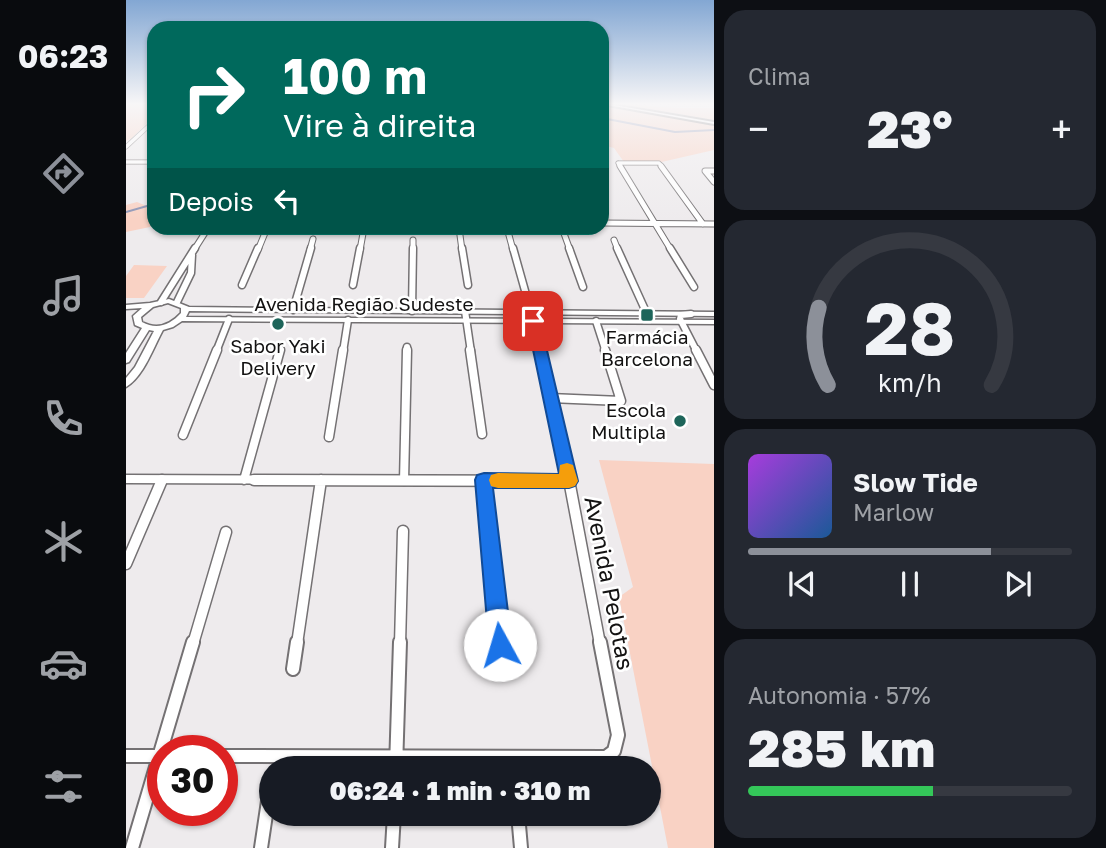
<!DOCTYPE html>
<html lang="pt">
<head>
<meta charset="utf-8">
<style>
  :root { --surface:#171b24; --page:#242831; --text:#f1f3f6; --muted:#9ea1a6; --line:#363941; --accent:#8c9099 }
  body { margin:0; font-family:"Golos Text",sans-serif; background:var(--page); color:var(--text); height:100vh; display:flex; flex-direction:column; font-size:26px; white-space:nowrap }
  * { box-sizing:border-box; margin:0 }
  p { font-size:23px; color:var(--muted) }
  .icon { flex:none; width:38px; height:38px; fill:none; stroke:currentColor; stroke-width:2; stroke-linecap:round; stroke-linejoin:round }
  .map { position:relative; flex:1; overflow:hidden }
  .drawer { display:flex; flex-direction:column; gap:10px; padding:10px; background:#0d0f14; width:392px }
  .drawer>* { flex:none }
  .hud { position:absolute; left:21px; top:21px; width:462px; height:214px; border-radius:21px; box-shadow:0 2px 5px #0004; background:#00695c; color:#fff; overflow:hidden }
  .speed { position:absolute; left:21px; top:735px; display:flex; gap:14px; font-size:35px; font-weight:700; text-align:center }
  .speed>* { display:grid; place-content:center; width:91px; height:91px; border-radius:50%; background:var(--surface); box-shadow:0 2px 5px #0004; line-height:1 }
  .speed .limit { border:10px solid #d22; background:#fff; color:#111 }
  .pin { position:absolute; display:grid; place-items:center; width:60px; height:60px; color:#fff; margin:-30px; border-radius:14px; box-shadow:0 4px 10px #0006 }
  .me { position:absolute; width:77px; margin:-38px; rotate:354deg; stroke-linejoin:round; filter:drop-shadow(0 0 5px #0008) }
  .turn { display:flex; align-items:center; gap:24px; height:147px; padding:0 21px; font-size:32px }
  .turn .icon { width:91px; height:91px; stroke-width:2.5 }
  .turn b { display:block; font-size:49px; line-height:60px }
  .then { display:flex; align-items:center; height:66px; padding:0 21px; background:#0003; gap:14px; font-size:26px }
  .big { font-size:52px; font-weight:800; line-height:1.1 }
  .drawer .card { flex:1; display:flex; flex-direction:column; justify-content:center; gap:10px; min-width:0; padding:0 24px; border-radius:21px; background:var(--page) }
  .drawer .dial { align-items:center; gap:0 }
  .dial svg { height:182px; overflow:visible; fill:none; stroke:var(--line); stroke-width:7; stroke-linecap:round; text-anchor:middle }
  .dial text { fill:var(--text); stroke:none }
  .song { display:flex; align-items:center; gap:21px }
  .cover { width:84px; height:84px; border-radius:10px; background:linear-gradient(135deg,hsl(280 70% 55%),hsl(210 70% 35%)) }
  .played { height:7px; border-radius:4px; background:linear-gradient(90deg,var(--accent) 75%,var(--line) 75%) }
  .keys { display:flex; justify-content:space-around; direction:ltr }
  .heat { display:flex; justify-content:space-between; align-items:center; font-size:38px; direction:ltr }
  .charge { height:10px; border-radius:5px; background:linear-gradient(90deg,#34c759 57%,var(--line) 0) }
  .trip { position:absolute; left:133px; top:756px; width:402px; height:70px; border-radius:35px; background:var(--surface); box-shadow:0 2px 5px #0004; font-weight:800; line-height:70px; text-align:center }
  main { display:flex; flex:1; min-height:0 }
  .menu { display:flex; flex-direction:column; width:126px; justify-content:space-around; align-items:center; background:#090b0e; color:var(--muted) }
  .menu .icon { width:49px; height:49px }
  .menu .on { color:var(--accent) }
  .menu b { font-size:32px; color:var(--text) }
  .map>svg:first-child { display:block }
</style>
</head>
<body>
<main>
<nav class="menu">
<b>06:23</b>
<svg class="icon on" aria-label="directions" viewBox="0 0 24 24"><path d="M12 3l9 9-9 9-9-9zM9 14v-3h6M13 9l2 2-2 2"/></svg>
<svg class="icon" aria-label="music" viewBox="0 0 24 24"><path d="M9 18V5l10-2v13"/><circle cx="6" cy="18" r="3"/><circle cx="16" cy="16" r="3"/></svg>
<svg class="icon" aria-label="phone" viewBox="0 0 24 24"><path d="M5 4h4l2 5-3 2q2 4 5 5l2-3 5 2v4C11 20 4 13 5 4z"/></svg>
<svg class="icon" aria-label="climate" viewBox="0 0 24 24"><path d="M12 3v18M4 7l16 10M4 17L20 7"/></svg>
<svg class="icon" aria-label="car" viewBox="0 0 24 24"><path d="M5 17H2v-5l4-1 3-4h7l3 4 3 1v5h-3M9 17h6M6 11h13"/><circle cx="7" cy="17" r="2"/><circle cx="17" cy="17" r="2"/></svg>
<svg class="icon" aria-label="filters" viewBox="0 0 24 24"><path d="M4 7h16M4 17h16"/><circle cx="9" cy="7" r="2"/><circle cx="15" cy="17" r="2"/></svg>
</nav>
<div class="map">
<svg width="588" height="848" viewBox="0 0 588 848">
  <rect width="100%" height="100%" fill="#eeebed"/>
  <path fill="#f9d2c4" d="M 0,103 L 28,103 L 28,116 L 6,138 L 0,141 Z
    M 488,103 L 551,108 L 588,108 L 588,120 Z
    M 476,106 L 588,125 L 588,150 L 531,163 L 498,162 L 488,148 L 476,145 Z
    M 11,202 L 28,209 L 28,222 L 24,227 L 0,232 L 0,205 Z
    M 8,265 L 41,266 L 18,298 L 0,298 L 0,276 Z
    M 473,460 L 588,464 L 588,848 L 542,848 L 493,597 L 507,587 Z"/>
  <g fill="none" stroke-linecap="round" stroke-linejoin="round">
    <path stroke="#8d94b4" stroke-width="2" d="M 476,118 L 549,132 L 588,130
      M 0,212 L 28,204"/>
    <defs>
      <path id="minor-far5" d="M 0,147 L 28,121
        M 0,162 L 28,162
        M 492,163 L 495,168
        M 492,163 L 533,163 L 537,168"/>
      <path id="minor-far4" d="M 494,166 L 545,250
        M 535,166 L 577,224
        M 588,171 L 579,171 L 588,182
        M 476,223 L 588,224
        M 333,228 L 336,250
        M 381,228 L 387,250
        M 436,228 L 444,250
        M 488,240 L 492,250
        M 68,250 L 82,228
        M 132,250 L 141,228
        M 184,250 L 187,239
        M 234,250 L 238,228
        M 287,250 L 287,240"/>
      <path id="minor-far3" d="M 336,248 L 342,285
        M 387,248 L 405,312
        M 443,248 L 457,287
        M 491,248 L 521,314
        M 544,248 L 568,287
        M 116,285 L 132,248
        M 227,285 L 234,248
        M 35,302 L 69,248
        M 51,302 L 65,273 L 66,255
        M 167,310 L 185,248
        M 286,311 L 287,248
        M 339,311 L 345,352
        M 565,314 L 555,315 L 554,319 L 571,352
        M 407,321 L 414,352
        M 470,321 L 480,352
        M 90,352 L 103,319
        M 153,352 L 154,349
        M 217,352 L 222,320
        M 281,352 L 281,347"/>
      <path id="minor-far2" d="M 344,350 L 356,434
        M 414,350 L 443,481
        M 570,350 L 588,385
        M 424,398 L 495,401 L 479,350
        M 57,435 L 91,350
        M 203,437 L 217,350
        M 0,479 L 443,481
        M 118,480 L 154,350
        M 278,481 L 281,350"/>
      <path id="minor-far1" d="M 128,480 L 443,481
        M 358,480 L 374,644
        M 443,480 L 474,644
        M 0,564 L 36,480
        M 67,644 L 100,532
        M 171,644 L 195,480
        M 274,644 L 277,531"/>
      <path id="minor" d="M 374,642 L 377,672
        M 167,669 L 171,642
        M 0,756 L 36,756
        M 96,756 L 480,757 L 488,751 L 492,735 L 474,642
        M 386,757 L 387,768
        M 270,768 L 274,642
        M 392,814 L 395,848
        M 6,848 L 67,642
        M 135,848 L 145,781
        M 266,848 L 268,814"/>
      <path id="tertiary" d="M 43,299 L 63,307 L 588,312 L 588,316 L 63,311 L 60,317 L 588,320 L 588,324 L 56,321 L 47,327 L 37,330 C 27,348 18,376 0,387 L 0,378 L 9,367 L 28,331 L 23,330 L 3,362 L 0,363 L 0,353 L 16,328 L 9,325 L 7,316 L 16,308 L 0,309 L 0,305 L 24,303 ZM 42,303 L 55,308 L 55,313 C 44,325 31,330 16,322 L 15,317 L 27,307 Z"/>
      <path id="secondary" d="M 476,103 L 588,122 L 588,124 L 476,104 Z"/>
    </defs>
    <use href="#minor-far5" stroke="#747173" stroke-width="5"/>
    <use href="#minor-far4" stroke="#747173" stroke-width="7"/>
    <use href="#minor-far3" stroke="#747173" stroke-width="9"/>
    <use href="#minor-far2" stroke="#747173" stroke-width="11"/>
    <use href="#minor-far1" stroke="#747173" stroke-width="13"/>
    <use href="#minor" stroke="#747173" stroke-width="16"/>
    <use href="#tertiary" stroke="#747173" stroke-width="3"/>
    <use href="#secondary" stroke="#747173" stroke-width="4"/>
    <use href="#minor-far5" stroke="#fff" stroke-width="3.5"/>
    <use href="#minor-far4" stroke="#fff" stroke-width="5"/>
    <use href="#minor-far3" stroke="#fff" stroke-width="6"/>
    <use href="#minor-far2" stroke="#fff" stroke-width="8"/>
    <use href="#minor-far1" stroke="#fff" stroke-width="10"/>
    <use href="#minor" stroke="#fff" stroke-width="12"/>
    <use href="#tertiary" fill="#fff" fill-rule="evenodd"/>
    <use href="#secondary" fill="#fff" fill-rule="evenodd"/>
  </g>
  <linearGradient id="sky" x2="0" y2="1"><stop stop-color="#83a7d3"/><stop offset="0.47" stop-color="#f7f6f7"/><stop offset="1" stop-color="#f7f6f7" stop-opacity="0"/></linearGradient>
  <rect width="588" height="221" fill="url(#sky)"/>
  <path fill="#1a73e8" stroke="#114b97" stroke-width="2" d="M 407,317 L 414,321 L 452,481 L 449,486 L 443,488 L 367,488 L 386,645 L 382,653 L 374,656 L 367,653 L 363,645 L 349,480 L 351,475 L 358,473 L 433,474 L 401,321 Z"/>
  <path fill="#f59e0b" d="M 441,463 L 447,465 L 452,481 L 449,486 L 443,488 L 372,488 L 365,486 L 363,480 L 365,475 L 372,473 L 433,474 L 434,465 Z"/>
  <g fill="#1e655a" stroke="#fff" stroke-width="2.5">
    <rect x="514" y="308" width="14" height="14" rx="3.5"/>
    <circle cx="152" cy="324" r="7"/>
    <circle cx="554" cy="421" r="7"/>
  </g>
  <g text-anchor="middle" stroke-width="5" stroke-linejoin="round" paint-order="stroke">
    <g font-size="19" fill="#131212" stroke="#fff">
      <text x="238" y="311">Avenida Região Sudeste</text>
    </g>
    <g font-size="19" fill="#131212" stroke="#fff">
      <text x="521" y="344">Farmácia<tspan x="521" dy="22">Barcelona</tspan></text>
      <text x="152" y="353">Sabor Yaki<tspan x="152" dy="22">Delivery</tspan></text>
      <text x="540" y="417" text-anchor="end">Escola<tspan x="540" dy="22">Multipla</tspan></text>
    </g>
    <g font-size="23" fill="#131212" stroke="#fff">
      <text transform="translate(483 583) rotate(79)" y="8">Avenida Pelotas</text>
    </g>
  </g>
</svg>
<div class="speed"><div class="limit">30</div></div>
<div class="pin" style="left:407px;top:321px;background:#d93025"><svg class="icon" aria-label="arrive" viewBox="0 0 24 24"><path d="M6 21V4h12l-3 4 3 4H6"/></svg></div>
<svg class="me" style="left:374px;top:645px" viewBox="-20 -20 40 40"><circle r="19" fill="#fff"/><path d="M0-13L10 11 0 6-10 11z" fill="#1a73e8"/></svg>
<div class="trip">06:24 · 1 min · 310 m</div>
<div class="hud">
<div class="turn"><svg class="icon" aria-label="right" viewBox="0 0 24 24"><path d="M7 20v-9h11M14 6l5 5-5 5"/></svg><div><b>100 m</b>Vire à direita</div></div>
<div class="then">Depois<svg class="icon" aria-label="left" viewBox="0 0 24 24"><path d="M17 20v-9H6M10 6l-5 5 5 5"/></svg></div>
</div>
</div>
<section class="drawer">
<div class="card"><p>Clima</p>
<div class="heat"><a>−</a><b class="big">23°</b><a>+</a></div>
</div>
<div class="card dial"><svg viewBox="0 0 100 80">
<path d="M14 69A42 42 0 1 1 86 69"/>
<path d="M14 69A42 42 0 0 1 10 35" stroke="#8c9099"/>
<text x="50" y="56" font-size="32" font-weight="700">28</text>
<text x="50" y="72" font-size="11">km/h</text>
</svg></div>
<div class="card">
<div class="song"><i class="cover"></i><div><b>Slow Tide</b><p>Marlow</p></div></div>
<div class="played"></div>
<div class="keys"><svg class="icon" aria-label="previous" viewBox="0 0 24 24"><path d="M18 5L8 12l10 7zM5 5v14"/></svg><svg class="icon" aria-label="pause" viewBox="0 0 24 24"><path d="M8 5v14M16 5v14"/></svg><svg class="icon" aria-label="next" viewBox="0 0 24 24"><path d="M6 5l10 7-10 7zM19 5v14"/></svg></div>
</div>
<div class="card"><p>Autonomia · 57%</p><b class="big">285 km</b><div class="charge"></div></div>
</section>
</main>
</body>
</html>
